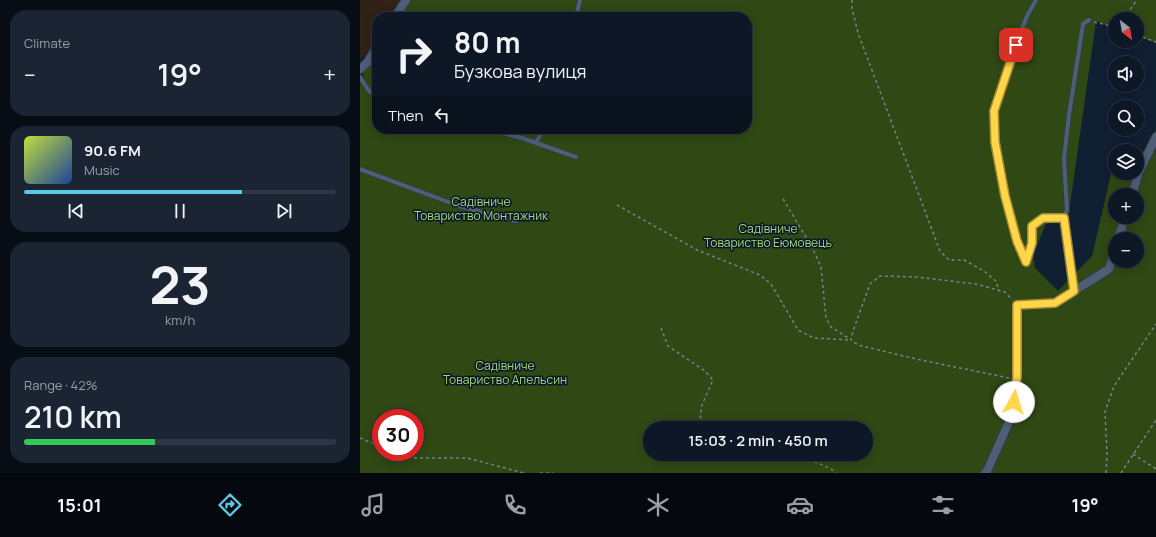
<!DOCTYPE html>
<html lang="en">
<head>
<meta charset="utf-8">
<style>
  :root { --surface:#0d1726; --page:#1b2432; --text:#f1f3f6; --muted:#9a9fa7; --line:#2d3643; --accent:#5ac8e6 }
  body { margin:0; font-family:Manrope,sans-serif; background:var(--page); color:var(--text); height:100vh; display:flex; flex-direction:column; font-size:15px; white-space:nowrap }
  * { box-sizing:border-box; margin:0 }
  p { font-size:13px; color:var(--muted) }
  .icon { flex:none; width:22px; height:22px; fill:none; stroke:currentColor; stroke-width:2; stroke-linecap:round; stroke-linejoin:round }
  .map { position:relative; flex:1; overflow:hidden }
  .drawer { display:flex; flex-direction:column; gap:10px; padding:10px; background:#070d15; width:360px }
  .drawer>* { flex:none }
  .top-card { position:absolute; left:12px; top:12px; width:380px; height:122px; border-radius:16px; box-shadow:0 2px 10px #0003,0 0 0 1px var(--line); background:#0d1726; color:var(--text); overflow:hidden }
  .needle { width:26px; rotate:149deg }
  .buttons { position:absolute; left:748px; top:12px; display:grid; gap:8px }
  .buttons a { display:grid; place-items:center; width:36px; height:36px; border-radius:50%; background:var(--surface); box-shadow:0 2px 10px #0003,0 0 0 1px var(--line); font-size:20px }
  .speed { position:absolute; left:12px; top:409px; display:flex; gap:8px; font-size:20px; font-weight:700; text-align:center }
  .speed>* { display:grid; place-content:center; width:52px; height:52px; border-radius:50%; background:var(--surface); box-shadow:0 2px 10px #0003,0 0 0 1px var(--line); line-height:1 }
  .speed .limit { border:6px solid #d22; background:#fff; color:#111 }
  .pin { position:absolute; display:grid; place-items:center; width:34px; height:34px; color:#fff; margin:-17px; border-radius:8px; box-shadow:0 2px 6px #0006 }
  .me { position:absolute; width:44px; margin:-22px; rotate:6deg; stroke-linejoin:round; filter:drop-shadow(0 0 3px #0008) }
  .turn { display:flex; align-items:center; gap:14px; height:84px; padding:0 16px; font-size:18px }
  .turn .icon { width:52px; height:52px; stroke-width:2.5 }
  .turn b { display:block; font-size:28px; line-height:34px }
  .then { display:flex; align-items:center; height:38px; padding:0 16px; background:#0003; gap:8px; font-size:15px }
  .big { font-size:30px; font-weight:600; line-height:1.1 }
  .drawer .tile { flex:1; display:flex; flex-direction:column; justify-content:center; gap:6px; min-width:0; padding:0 14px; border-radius:16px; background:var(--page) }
  .drawer .dial { align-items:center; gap:0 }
  .dial b { font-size:52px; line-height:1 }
  .song { display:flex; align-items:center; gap:12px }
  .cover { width:48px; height:48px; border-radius:6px; background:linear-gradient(135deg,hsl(70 70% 55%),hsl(220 70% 35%)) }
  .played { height:4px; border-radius:2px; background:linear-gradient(90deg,var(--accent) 70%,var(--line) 70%) }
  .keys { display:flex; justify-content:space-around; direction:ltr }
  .heat { display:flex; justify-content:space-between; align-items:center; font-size:22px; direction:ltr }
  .charge { height:6px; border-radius:3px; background:linear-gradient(90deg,#34c759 42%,var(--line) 0) }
  .trip { position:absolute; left:283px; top:421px; width:230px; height:40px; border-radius:20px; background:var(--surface); box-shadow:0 2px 10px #0003,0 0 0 1px var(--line); font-weight:600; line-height:40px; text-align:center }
  .tab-bar { display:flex; height:64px; justify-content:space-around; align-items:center; background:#05090f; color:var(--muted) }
  .tab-bar .icon { width:28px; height:28px }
  .tab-bar .current { color:var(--accent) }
  .tab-bar b { font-size:18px; color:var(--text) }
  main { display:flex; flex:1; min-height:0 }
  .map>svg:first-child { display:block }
</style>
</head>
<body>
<main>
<section class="drawer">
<div class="tile"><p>Climate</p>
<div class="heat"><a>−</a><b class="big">19°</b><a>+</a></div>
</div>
<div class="tile">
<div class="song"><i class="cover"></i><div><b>90.6 FM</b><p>Music</p></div></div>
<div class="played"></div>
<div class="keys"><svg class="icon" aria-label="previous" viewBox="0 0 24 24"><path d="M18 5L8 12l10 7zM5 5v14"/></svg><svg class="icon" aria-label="pause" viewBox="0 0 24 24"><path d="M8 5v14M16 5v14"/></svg><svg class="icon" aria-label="next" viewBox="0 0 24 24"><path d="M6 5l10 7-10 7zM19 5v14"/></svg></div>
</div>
<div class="tile dial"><b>23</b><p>km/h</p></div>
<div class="tile"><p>Range · 42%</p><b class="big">210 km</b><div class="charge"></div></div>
</section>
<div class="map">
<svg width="796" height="473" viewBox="0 0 796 473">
  <rect width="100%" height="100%" fill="#111f33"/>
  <path fill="#312217" d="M 0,0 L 39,0 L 29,17 L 17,17 L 17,37 L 6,55 L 0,58 Z"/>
  <path fill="#2f4814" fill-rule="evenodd" d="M 48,0 L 796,0 L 796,43 L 777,36 L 777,19 L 755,19 L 755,28 L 736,21 L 708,219 L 686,224 L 673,254 L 675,268 L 698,291 L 732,256 L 755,157 L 755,173 L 777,173 L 777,151 L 756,151 L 758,145 L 788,153 L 796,129 L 796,473 L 0,473 L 0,81 L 5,85 L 3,73 L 17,50 L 17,129 L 387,129 L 387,17 L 37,17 ZM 755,195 L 777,195 L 777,217 L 755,217 ZM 755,239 L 777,239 L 777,261 L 755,261 ZM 21,418 L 55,418 L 55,452 L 21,452 ZM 290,428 L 506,428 L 506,454 L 290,454 Z"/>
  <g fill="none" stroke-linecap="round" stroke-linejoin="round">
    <defs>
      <path id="lane" d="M 216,17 L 220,0
        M 0,77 L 9,91 L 17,96
        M 127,129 L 162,138 L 216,157
        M 176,143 L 183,129
        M 0,169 L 99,206 L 156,221
        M 704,218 L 707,210 L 704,159 L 709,115 L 723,24 L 729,20
        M 666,261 L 671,243 L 672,226 L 683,218 L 704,218 L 714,291
        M 666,262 L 657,241 L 645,196 L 635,142 L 634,111 L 650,59 L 667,16 L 676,0"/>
      <path id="street" d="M 35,17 L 46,0
        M 0,69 L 7,63 L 17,47
        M 772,195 L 779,172 L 796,137
        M 758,239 L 765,217
        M 625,473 L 627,471 L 653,413 L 657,377 L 657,305 L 695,303 L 749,269 L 755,250"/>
    </defs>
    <use href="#lane" stroke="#323a4b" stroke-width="5.5"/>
    <use href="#street" stroke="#323a4b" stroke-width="10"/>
    <path stroke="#768293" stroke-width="1.5" stroke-dasharray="3 3" stroke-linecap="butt" d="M 492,0 L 492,8 L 498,33 L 580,251 L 589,260 L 604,260 L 624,271 L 637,282 L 638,290
      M 763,19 L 777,0
      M 734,22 L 755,27
      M 777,35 L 796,42
      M 423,199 L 452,247 L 461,267 L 466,318 L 471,327 L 490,339
      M 257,205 L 337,250 L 400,275 L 411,284 L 438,330 L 454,338 L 491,340
      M 301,328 L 308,346 L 345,371 L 353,380 L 342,405 L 340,416 L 344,423 L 360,428
      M 649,378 L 556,359 L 498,345 L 491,340 L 493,331 L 510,284 L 520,276 L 557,277 L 616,284 L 645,292 L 652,300
      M 0,438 L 21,447
      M 37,452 L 56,458 L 107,458 L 164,473
      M 438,454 L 471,469 L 476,473
      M 773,454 L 796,469
      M 180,473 L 193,473
      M 746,473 L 747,454 L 745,412 L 754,386 L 796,324
      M 761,473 L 796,420"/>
    <use href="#lane" stroke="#4d5e75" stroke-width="4"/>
    <use href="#street" stroke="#4d5e75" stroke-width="8"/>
  </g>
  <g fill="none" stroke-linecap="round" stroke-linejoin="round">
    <defs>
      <path id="route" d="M 654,402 L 657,377 L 657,305 L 695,303 L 714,291 L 704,218 L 683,218 L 672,226 L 672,243 L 666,262 L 657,241 L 645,196 L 635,142 L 634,111 L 656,45"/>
    </defs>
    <use href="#route" stroke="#a68a30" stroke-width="10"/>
    <use href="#route" stroke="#ffd54a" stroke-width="7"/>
  </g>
  <g text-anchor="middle" stroke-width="3" stroke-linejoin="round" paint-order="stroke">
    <g font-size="12" fill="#a8d87b" stroke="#081628">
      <text x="121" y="206">Садівниче<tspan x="121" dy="14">Товариство Монтажник</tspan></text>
      <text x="408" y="233">Садівниче<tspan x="408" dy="14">Товариство Еюмовець</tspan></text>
      <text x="145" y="370">Садівниче<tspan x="145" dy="14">Товариство Апельсин</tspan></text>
    </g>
  </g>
</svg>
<div class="buttons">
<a><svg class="needle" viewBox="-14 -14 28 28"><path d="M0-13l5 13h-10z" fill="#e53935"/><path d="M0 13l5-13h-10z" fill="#9a9fa7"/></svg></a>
<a><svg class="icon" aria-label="sound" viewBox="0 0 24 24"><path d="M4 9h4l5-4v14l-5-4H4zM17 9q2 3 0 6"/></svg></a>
<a><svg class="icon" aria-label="search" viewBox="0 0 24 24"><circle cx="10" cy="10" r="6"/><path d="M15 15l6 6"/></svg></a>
<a><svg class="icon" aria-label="layers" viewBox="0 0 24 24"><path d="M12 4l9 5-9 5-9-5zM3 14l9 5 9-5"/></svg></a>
<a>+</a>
<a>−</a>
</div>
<div class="speed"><div class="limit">30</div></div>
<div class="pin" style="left:656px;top:45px;background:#d93025"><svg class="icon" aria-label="arrive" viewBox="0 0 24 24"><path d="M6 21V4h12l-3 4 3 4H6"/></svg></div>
<svg class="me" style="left:654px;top:402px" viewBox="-20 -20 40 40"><circle r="19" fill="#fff"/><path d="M0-13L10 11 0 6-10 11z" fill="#ffd54a"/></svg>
<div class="trip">15:03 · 2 min · 450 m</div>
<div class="top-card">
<div class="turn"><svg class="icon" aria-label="right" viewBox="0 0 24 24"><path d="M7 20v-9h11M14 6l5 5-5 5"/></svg><div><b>80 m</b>Бузкова вулиця</div></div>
<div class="then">Then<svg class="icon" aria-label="left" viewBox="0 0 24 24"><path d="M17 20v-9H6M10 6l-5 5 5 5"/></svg></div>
</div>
</div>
</main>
<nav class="tab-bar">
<b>15:01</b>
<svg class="icon current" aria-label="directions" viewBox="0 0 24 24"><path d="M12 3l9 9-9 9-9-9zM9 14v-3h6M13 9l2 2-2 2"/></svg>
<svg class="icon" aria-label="music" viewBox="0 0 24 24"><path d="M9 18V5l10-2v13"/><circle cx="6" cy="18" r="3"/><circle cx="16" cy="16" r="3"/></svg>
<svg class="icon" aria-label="phone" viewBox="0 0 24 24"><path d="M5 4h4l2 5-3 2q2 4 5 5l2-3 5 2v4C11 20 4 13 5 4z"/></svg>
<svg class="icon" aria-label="climate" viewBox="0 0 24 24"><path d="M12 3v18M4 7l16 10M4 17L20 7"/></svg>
<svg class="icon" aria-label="car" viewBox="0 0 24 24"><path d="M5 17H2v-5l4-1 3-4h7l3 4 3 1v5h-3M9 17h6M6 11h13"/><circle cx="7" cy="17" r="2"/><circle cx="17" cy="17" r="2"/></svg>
<svg class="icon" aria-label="filters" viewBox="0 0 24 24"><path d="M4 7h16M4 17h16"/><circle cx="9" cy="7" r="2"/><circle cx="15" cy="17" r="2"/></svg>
<b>19°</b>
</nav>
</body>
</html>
